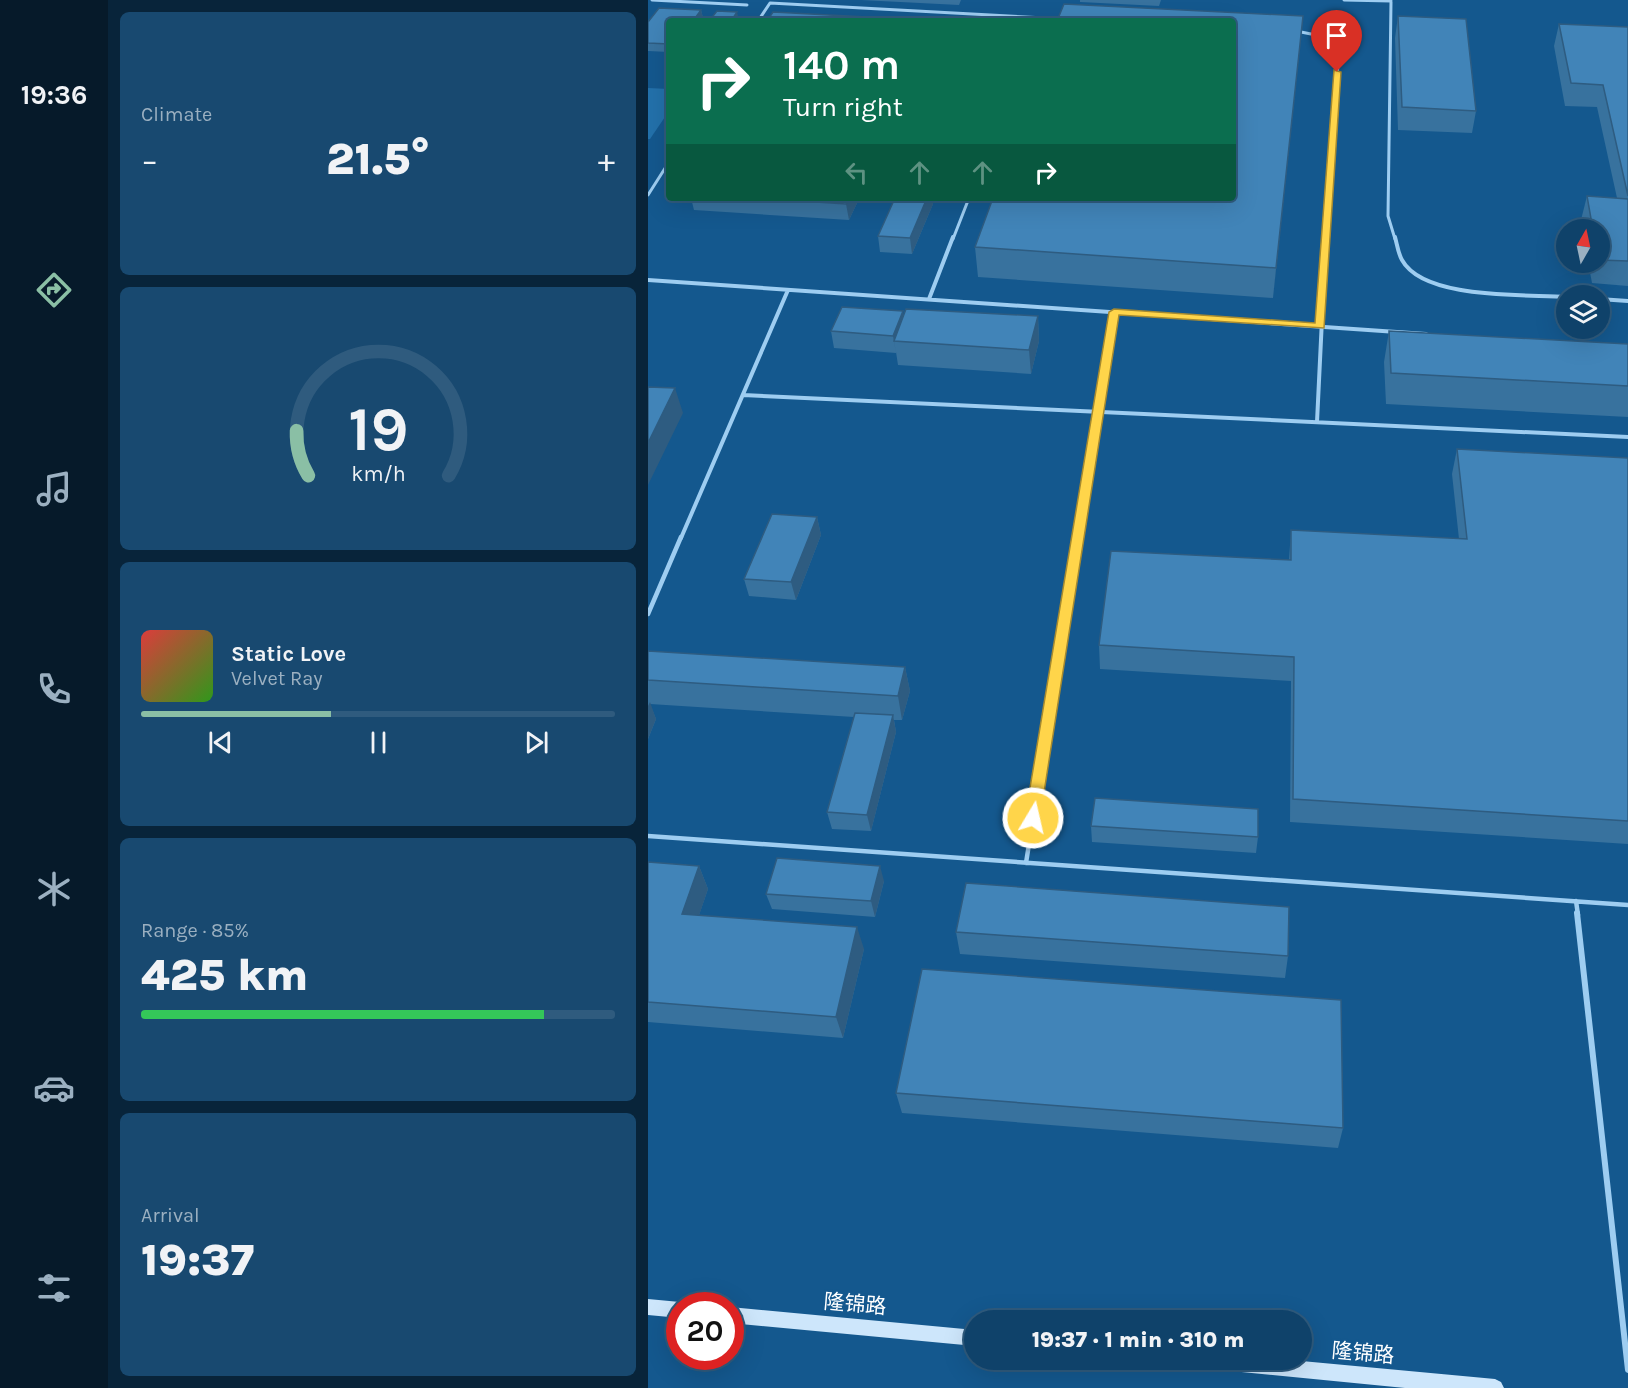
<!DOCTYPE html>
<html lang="en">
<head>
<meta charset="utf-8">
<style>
  :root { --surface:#0f426a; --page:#184970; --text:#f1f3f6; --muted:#9bb0c1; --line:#2f5b7e; --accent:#8abfa5 }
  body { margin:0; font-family:Karla,"Noto Sans SC",sans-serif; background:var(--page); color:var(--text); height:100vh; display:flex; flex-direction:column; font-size:22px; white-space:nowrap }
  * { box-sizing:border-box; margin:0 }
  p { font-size:20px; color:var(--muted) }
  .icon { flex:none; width:33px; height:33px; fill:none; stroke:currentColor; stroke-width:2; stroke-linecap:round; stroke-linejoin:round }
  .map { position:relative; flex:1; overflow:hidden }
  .sheet { display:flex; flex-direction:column; gap:12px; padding:12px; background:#08243a; width:540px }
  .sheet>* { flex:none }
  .guide { position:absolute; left:18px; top:18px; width:570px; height:183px; border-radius:6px; box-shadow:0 6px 24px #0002,0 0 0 2px var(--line); background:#0b6e4f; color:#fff; overflow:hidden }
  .needle { width:39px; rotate:9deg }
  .buttons { position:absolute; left:908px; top:219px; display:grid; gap:12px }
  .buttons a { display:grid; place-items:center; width:54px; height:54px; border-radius:50%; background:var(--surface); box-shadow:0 6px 24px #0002,0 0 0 2px var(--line); font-size:30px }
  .speed { position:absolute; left:18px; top:1292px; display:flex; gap:12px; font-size:30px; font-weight:700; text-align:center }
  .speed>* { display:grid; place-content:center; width:78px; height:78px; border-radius:50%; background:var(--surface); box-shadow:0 6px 24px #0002,0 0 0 2px var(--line); line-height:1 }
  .speed .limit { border:9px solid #d22; background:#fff; color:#111 }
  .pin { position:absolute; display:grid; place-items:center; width:51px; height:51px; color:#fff; margin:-62px -26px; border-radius:50% 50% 50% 0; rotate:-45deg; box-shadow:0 0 6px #0007 }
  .pin .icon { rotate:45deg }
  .me { position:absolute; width:66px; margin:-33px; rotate:9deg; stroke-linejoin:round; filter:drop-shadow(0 0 4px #0008) }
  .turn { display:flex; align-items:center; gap:21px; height:126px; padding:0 18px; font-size:27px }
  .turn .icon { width:78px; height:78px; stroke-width:2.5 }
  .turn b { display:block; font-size:42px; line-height:51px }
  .lanes { display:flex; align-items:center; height:57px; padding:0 18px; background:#0003; justify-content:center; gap:30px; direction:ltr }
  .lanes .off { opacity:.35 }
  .big { font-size:45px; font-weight:800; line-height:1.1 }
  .sheet .widget { flex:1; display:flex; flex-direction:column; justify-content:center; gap:9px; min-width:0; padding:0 21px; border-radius:9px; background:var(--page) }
  .sheet .dial { align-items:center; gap:0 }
  .dial svg { height:156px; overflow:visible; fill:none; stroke:var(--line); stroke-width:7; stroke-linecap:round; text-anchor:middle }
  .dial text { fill:var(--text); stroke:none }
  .song { display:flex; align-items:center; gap:18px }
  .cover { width:72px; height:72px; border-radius:9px; background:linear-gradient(135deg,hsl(0 70% 55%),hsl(110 70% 35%)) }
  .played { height:6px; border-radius:3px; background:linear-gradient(90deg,var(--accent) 40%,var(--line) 40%) }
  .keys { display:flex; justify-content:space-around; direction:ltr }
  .heat { display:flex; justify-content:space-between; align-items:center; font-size:33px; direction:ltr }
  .charge { height:9px; border-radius:4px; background:linear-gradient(90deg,#34c759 85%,var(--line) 0) }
  .trip { position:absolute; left:316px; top:1310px; width:348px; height:60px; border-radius:30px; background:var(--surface); box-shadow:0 6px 24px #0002,0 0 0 2px var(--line); font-weight:800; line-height:60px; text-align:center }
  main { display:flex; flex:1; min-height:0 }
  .dock { display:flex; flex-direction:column; width:108px; justify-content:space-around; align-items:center; background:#061a2a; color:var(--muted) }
  .dock .icon { width:42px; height:42px }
  .dock .on { color:var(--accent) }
  .dock b { font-size:27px; color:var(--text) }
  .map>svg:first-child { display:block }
</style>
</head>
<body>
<main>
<nav class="dock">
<b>19:36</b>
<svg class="icon on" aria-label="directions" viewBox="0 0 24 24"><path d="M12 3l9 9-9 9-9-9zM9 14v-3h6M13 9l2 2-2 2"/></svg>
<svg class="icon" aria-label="music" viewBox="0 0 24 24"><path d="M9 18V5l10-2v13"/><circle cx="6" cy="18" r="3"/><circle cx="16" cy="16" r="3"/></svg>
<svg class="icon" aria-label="phone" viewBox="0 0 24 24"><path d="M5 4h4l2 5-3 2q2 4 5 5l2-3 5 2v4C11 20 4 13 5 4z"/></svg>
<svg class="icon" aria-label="climate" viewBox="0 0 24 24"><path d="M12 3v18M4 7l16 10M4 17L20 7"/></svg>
<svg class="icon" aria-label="car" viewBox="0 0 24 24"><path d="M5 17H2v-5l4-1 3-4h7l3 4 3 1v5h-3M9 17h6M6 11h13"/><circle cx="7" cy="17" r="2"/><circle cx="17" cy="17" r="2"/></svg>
<svg class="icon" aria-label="filters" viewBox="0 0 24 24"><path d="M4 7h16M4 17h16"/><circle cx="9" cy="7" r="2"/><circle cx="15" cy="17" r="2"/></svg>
</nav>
<section class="sheet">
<div class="widget"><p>Climate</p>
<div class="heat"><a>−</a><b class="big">21.5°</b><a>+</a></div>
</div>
<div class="widget dial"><svg viewBox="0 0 100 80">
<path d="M14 69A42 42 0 1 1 86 69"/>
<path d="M14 69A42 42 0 0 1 8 46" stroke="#8abfa5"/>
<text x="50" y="56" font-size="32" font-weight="700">19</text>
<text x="50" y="72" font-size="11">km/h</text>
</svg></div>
<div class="widget">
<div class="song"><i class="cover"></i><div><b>Static Love</b><p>Velvet Ray</p></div></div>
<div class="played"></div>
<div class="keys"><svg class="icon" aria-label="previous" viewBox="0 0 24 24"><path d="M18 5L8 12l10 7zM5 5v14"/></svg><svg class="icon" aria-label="pause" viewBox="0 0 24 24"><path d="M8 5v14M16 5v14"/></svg><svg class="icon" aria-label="next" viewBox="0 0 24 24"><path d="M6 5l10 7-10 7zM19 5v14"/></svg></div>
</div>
<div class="widget"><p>Range · 85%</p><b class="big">425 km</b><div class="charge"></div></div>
<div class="widget"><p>Arrival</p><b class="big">19:37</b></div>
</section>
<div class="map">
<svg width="980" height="1388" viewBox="0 0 980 1388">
  <rect width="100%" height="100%" fill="#14588e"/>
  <path fill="#2371ab" d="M 0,88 L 21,89 L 21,111 L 2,139 L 0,139 Z"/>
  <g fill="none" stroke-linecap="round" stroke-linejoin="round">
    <path stroke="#9ecdf1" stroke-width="3" d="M 4,0 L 99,5
      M 696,0 L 743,1
      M 743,2 L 740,216 L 747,239
      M 110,21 L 122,3 L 416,19
      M 648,31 L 678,37 L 691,49 L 678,239
      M 0,195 L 21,162
      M 305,239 L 321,198"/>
    <path stroke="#9ecdf1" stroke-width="4" d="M 747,237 C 749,244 750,253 754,260 C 776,300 878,294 918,297
      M 0,280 L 778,334
      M 281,299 L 305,237
      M 951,299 L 980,301
      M 95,395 L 980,437
      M 669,422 L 678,237
      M 33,538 L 140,290
      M 430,538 L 466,312"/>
    <path stroke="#9ecdf1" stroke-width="4.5" d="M 0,614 L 33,537
      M 0,836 L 980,905
      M 378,863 L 430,537
      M 928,901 L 930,915"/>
    <path stroke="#9ecdf1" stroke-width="6" d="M 929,913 L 980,1370"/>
    <path fill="#cde6fb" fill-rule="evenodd" d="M 0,1299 L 32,1302 L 38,1305 L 32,1305 L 32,1318 L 0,1315 Z
      M 82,1307 L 327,1330 L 327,1346 L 82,1323 Z
      M 535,1359 L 632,1359 L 847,1379 L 853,1382 L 856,1388 L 757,1388 L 543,1367 L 537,1365 Z"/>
  </g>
  <path fill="#38729e" d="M 213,0 L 313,0 L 311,5 Z
    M 432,0 L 513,0 L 511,6 L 432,2 Z
    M 53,10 L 55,18 L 21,21 L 21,52 L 0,51 L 0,22 Z
    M 750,16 L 828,111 L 824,133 L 750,130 L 747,38 Z
    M 911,24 L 980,27 L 980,286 L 944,283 L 940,262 L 951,262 L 951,230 L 934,230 L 933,220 L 939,196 L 969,198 L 949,107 L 917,106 L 906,46 Z
    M 652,44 L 625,298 L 330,277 L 327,247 Z
    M 43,198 L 210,198 L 210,201 L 201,220 L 46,210 Z
    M 247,198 L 284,198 L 285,204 L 264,254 L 232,252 L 230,236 Z
    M 255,316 L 390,316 L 391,341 L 383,374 L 250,365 L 248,352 L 248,353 L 186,348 L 183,331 Z
    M 741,331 L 980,344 L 980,417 L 738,404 L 736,362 Z
    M 809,449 L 980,458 L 980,844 L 642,822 L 643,681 L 452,669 L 451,645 L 641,560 L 643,530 L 811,539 L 804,474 Z
    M 169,517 L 173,535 L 148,600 L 101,596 L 96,579 Z
    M 0,651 L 257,667 L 262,691 L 254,720 L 246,720 L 248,732 L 223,831 L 184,829 L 179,812 L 206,717 L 2,704 L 8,719 L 0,739 Z
    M 443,826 L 610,837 L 608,853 L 444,842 Z
    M 0,862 L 51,866 L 60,889 L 51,915 L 216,949 L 195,1038 L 0,1022 Z
    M 236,881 L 227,917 L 124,909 L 118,894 Z
    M 308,932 L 640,956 L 637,978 L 312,954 Z
    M 248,1093 L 695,1128 L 690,1148 L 254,1113 Z"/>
  <path fill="#2e5c81" d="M 53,10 L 55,18 L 53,21 L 45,21 Z
    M 89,12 L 91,20 L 90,21 L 83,21 Z
    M 655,16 L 652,44 L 625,298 L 628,268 Z
    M 201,198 L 210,198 L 210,201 L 201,220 L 198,204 Z
    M 279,198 L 284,198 L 285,204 L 264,254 L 262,238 Z
    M 255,311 L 257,328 L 246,341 L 248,353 L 245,336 Z
    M 390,316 L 391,341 L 383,374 L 381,350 Z
    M 27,388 L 35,413 L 0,485 L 0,443 Z
    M 169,517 L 173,535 L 148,600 L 143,582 Z
    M 257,667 L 262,691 L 254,720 L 250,696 Z
    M 2,702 L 8,719 L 0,739 L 0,706 Z
    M 245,715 L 248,732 L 223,831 L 219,815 Z
    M 51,866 L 60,889 L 44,936 L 34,914 Z
    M 232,866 L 236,881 L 227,917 L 223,901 Z
    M 209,927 L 216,949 L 195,1038 L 188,1017 Z"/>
  <path fill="#4184b8" stroke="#2e5c81" stroke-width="1.5" d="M 416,4 L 655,16 L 628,268 L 327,247 L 345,198 L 585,198 L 585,21 L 409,21 Z
    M 11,8 L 53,10 L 45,21 L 21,21 L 21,44 L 0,43 L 0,22 Z
    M 69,11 L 89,12 L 83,21 L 61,21 Z
    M 125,12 L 237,18 L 236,20 L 263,21 L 119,21 Z
    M 750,16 L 818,19 L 828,111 L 754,107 Z
    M 911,24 L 980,27 L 980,196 L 955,85 L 923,83 Z
    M 939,196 L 980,199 L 980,261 L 951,260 L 951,230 L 945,230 Z
    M 107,198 L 201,198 L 198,204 Z
    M 247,198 L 279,198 L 262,238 L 230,236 Z
    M 194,307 L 255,311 L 245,336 L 183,331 Z
    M 258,309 L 390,316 L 381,350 L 246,341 Z
    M 741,331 L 980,344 L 980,386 L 743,373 Z
    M 0,387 L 27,388 L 0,443 Z
    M 809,449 L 980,458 L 980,821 L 645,799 L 646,657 L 451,645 L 463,551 L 643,560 L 643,530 L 819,539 Z
    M 124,514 L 169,517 L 143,582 L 96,579 Z
    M 0,651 L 257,667 L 250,696 L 0,680 Z
    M 207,713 L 245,715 L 219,815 L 179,812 Z
    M 447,798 L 610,809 L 610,837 L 443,826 Z
    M 129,858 L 232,866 L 223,901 L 118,894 Z
    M 0,862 L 51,866 L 34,914 L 209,927 L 188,1017 L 0,1002 Z
    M 318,883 L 641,907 L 640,956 L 308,932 Z
    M 274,969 L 693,1000 L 695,1128 L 248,1093 Z"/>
  <path fill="#ffd54a" stroke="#a68a30" stroke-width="1.5" d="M 686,70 L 693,72 L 676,328 L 471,315 L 392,818 L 390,822 L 380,822 L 377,818 L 461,312 L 466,309 L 667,323 Z"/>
  <g text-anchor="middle" stroke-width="5" stroke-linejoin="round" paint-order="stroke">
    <g font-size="21" fill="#fff" stroke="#14588e">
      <text transform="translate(207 1304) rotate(5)" y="7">隆锦路</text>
      <text transform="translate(715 1353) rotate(5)" y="7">隆锦路</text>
    </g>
  </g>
</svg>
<div class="buttons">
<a><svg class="needle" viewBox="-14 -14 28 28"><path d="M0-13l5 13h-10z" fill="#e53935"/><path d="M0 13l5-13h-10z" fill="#9bb0c1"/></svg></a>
<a><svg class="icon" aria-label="layers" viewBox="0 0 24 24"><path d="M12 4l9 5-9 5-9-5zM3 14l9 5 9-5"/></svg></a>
</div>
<div class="speed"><div class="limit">20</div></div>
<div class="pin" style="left:689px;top:72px;background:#d93025"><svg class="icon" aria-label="arrive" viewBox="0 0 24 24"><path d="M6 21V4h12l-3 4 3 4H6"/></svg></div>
<svg class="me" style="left:385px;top:818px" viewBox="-20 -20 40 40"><circle r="17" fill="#ffd54a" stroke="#fff" stroke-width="3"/><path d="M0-11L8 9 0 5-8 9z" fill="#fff"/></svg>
<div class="trip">19:37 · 1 min · 310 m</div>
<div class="guide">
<div class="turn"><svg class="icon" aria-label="right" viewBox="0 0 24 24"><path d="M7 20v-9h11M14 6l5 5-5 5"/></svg><div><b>140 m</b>Turn right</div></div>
<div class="lanes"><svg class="icon off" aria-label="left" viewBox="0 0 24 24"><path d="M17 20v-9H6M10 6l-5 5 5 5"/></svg><svg class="icon off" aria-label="ahead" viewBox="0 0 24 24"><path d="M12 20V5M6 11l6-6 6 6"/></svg><svg class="icon off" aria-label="ahead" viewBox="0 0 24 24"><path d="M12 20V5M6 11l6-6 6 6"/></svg><svg class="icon" aria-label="right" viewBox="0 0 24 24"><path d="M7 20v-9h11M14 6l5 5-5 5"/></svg></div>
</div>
</div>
</main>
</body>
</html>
